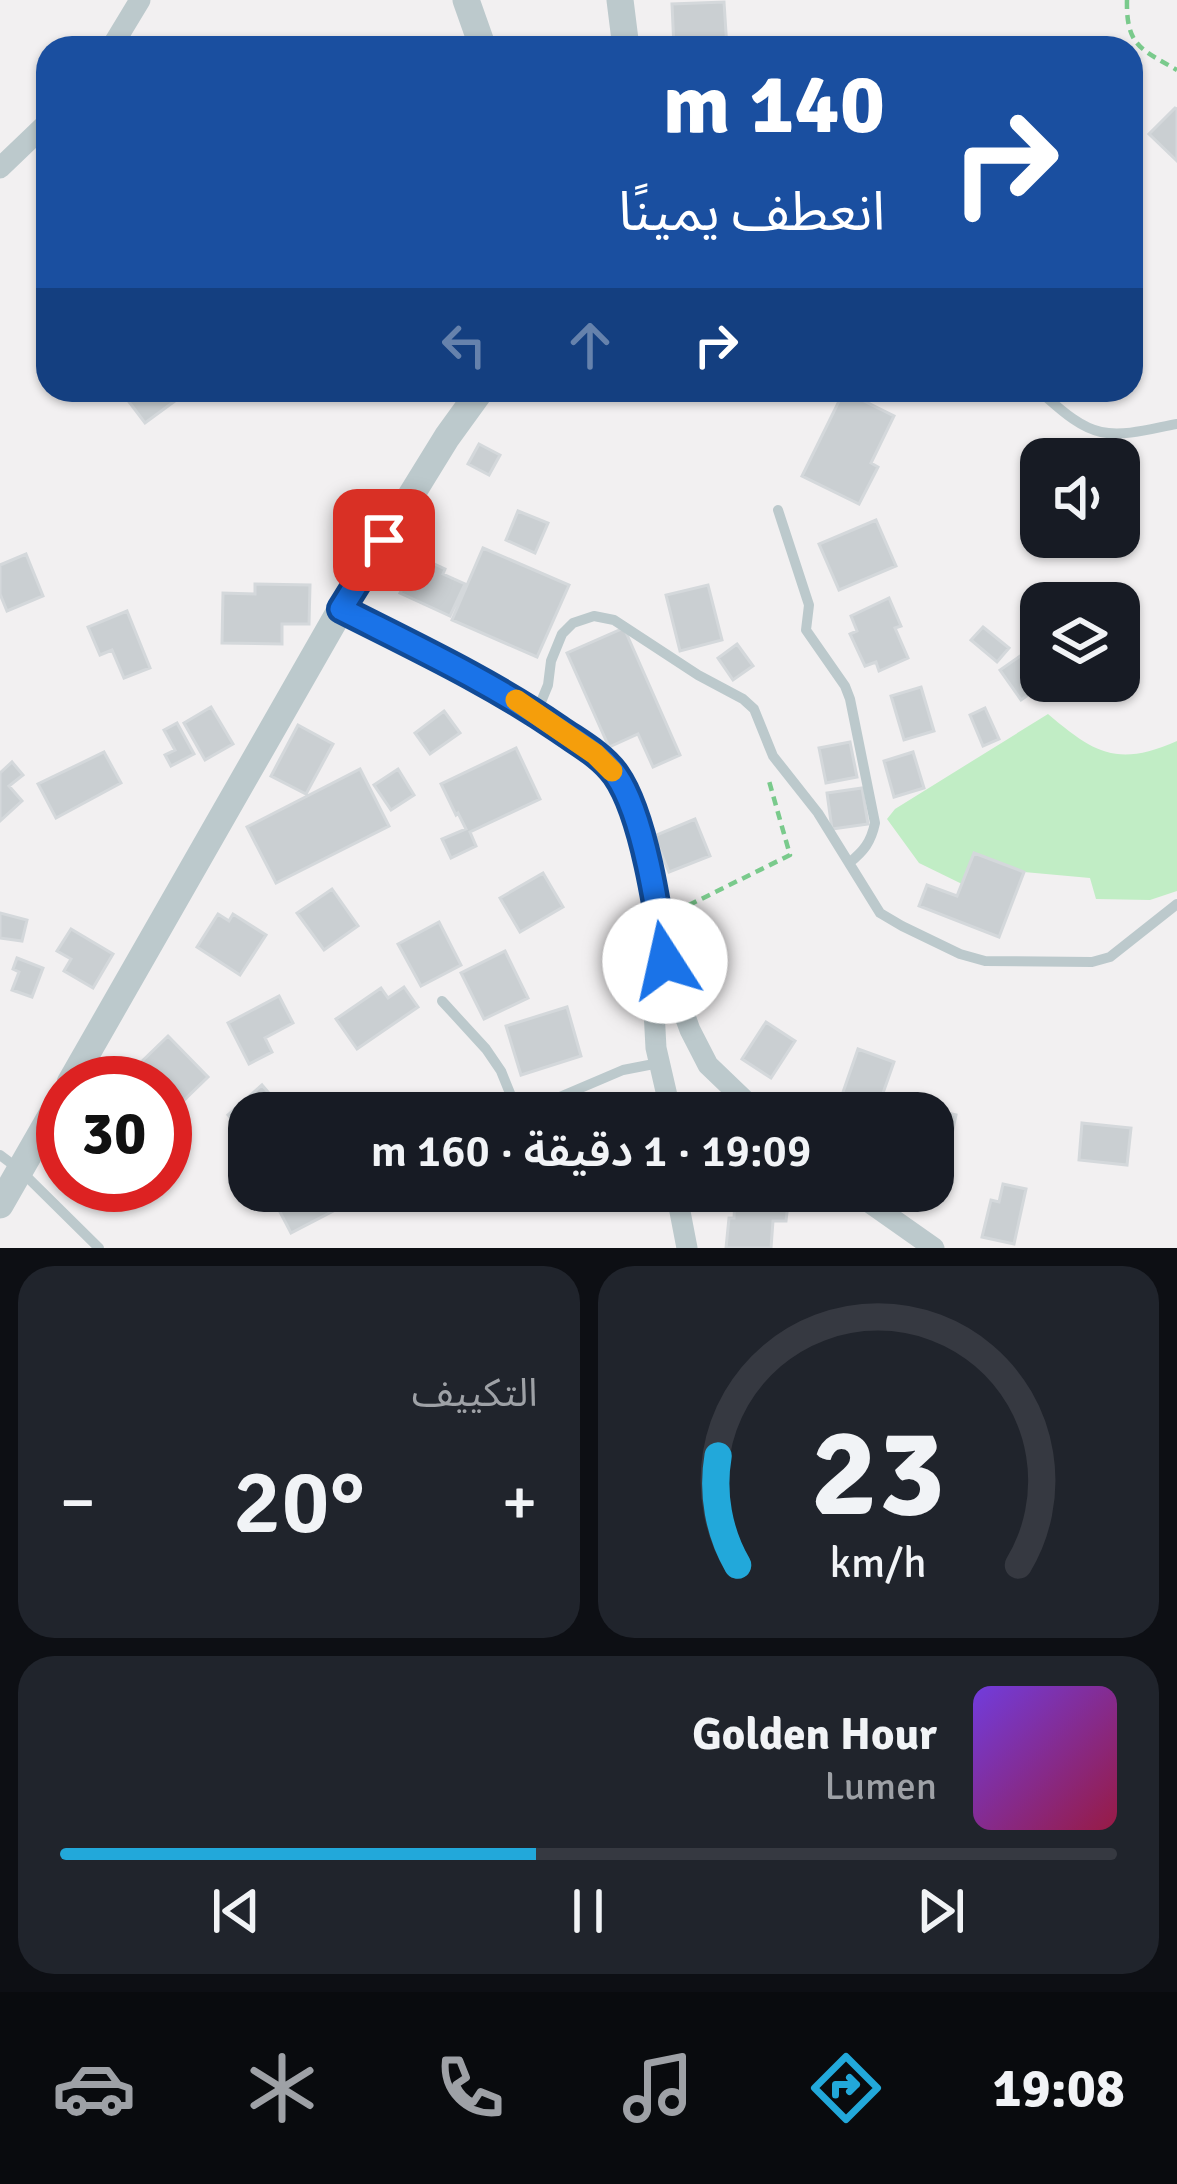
<!DOCTYPE html>
<html lang="ar">
<head>
<meta charset="utf-8">
<style>
  :root { --surface:#171b24; --page:#20242c; --text:#f1f3f6; --muted:#9ea1a6; --line:#363941; --accent:#22a8da }
  body { margin:0; font-family:Signika,"Noto Sans Arabic",sans-serif; background:var(--page); color:var(--text); direction:rtl; height:100vh; display:flex; flex-direction:column; font-size:45px; white-space:nowrap }
  * { box-sizing:border-box; margin:0 }
  p { font-size:39px; color:var(--muted) }
  .icon { flex:none; width:66px; height:66px; fill:none; stroke:currentColor; stroke-width:2; stroke-linecap:round; stroke-linejoin:round }
  .map { position:relative; height:1248px; overflow:hidden; direction:ltr }
  .details { display:flex; flex-direction:column; gap:18px; padding:18px; background:#0d0f14; flex:1 }
  .details>* { flex:none }
  .guide { position:absolute; left:36px; top:36px; width:1107px; height:366px; border-radius:36px; box-shadow:0 3px 9px #0004; direction:rtl; background:#1a4fa0; color:#fff; overflow:hidden }
  .controls { position:absolute; left:1020px; top:438px; display:grid; gap:24px }
  .controls a { display:grid; place-items:center; width:120px; height:120px; border-radius:24px; background:var(--surface); box-shadow:0 3px 9px #0004; font-size:60px }
  .speed { position:absolute; left:36px; top:1056px; display:flex; gap:24px; font-size:60px; font-weight:700; text-align:center }
  .speed>* { display:grid; place-content:center; width:156px; height:156px; border-radius:50%; background:var(--surface); box-shadow:0 3px 9px #0004; line-height:1 }
  .speed .limit { border:18px solid #d22; background:#fff; color:#111 }
  .pin { position:absolute; display:grid; place-items:center; width:102px; height:102px; color:#fff; margin:-51px; border-radius:24px; box-shadow:0 6px 18px #0006 }
  .me { position:absolute; width:132px; margin:-66px; rotate:350deg; stroke-linejoin:round; filter:drop-shadow(0 0 9px #0008) }
  .turn { display:flex; align-items:center; gap:42px; height:252px; padding:0 60px; font-size:54px }
  .turn .icon { width:156px; height:156px; stroke-width:2.5 }
  .turn b { display:block; font-size:84px; line-height:102px }
  .lanes { display:flex; align-items:center; height:114px; padding:0 60px; background:#0003; justify-content:center; gap:60px; direction:ltr }
  .lanes .off { opacity:.35 }
  .big { font-size:90px; font-weight:600; line-height:1.1 }
  .details .tile { flex:1; display:flex; flex-direction:column; justify-content:center; gap:18px; min-width:0; padding:0 42px; border-radius:36px; background:var(--page) }
  .details .dial { align-items:center; gap:0 }
  .dial svg { height:312px; overflow:visible; fill:none; stroke:var(--line); stroke-width:7; stroke-linecap:round; text-anchor:middle }
  .dial text { fill:var(--text); stroke:none }
  .song { display:flex; align-items:center; gap:36px }
  .cover { width:144px; height:144px; border-radius:18px; background:linear-gradient(135deg,hsl(260 70% 55%),hsl(340 70% 35%)) }
  .played { height:12px; border-radius:6px; background:linear-gradient(90deg,var(--accent) 45%,var(--line) 45%) }
  .keys { display:flex; justify-content:space-around; direction:ltr }
  .heat { display:flex; justify-content:space-between; align-items:center; font-size:66px; direction:ltr }
  .details .tiles { flex:1; display:grid; gap:18px; grid-template-columns:1fr 1fr }
  .tile:last-child { grid-column:span 2 }
  .trip { position:absolute; left:228px; top:1092px; width:726px; height:120px; border-radius:36px; background:var(--surface); box-shadow:0 3px 9px #0004; font-weight:600; line-height:120px; text-align:center; direction:rtl }
  .menu { display:flex; height:192px; justify-content:space-around; align-items:center; background:#090b0e; color:var(--muted) }
  .menu .icon { width:84px; height:84px }
  .menu .selected { color:var(--accent) }
  .menu b { font-size:54px; color:var(--text) }
  .map>svg:first-child { display:block }
</style>
</head>
<body>
<div class="map">
<svg width="1177" height="1248" viewBox="0 0 1177 1248">
  <rect width="100%" height="100%" fill="#f2f0f1"/>
  <path fill="#c1edc5" d="M 1048,714 C 1095,754 1118,767 1177,741 L 1177,891 L 1150,900 L 1096,899 L 1090,878 L 1024,872 L 974,853 L 962,884 L 919,863 L 887,819 L 895,809 Z"/>
  <path fill="#cacfd2" stroke="#d4d8db" stroke-width="3" d="M 724,2 L 727,48 L 674,48 L 672,4 Z
    M 1175,108 L 1177,109 L 1177,161 L 1149,134 Z
    M 120,390 L 180,390 L 183,395 L 145,423 Z
    M 844,391 L 894,416 L 871,463 L 878,467 L 859,504 L 802,476 Z
    M 479,444 L 500,455 L 489,475 L 468,464 Z
    M 518,511 L 548,523 L 535,553 L 506,540 Z
    M 876,520 L 896,566 L 839,590 L 819,544 Z
    M 483,548 L 569,585 L 537,657 L 452,620 Z
    M 26,554 L 43,596 L 7,611 L 0,594 L 0,565 Z
    M 417,556 L 445,569 L 443,574 L 465,584 L 450,616 L 400,593 Z
    M 255,584 L 310,585 L 309,624 L 282,624 L 282,644 L 222,643 L 223,593 L 255,594 Z
    M 708,585 L 722,640 L 680,651 L 666,595 Z
    M 889,598 L 901,626 L 895,628 L 908,658 L 879,671 L 876,662 L 865,666 L 850,634 L 857,631 L 851,616 Z
    M 127,611 L 150,668 L 124,678 L 112,650 L 100,655 L 88,627 Z
    M 983,627 L 1009,648 L 997,662 L 971,640 Z
    M 624,628 L 680,755 L 653,767 L 638,734 L 609,747 L 567,653 Z
    M 737,644 L 753,666 L 733,680 L 718,658 Z
    M 1023,654 L 1044,684 L 1021,700 L 1000,670 Z
    M 921,687 L 934,731 L 904,740 L 891,696 Z
    M 211,707 L 233,744 L 205,760 L 184,723 Z
    M 985,708 L 999,739 L 983,746 L 970,715 Z
    M 444,711 L 460,733 L 430,754 L 415,733 Z
    M 177,723 L 194,754 L 171,766 L 165,755 L 175,750 L 164,730 Z
    M 298,725 L 333,744 L 306,794 L 271,776 Z
    M 850,742 L 857,777 L 826,783 L 819,748 Z
    M 516,748 L 540,799 L 470,832 L 476,846 L 451,858 L 442,839 L 466,829 L 458,813 L 456,815 L 441,784 Z
    M 104,752 L 121,783 L 56,818 L 38,784 Z
    M 913,752 L 924,788 L 894,797 L 884,761 Z
    M 12,762 L 23,775 L 9,786 L 22,801 L 0,821 L 0,773 Z
    M 360,769 L 389,826 L 276,883 L 247,827 Z
    M 398,769 L 414,795 L 391,810 L 374,785 Z
    M 862,788 L 868,824 L 832,829 L 827,793 Z
    M 695,819 L 710,856 L 669,872 L 654,836 Z
    M 974,853 L 1024,872 L 999,937 L 919,906 L 927,885 L 957,896 Z
    M 543,873 L 563,907 L 520,932 L 500,898 Z
    M 332,889 L 358,926 L 324,950 L 297,913 Z
    M 0,913 L 27,920 L 22,941 L 0,938 Z
    M 218,914 L 229,921 L 233,914 L 266,935 L 240,975 L 197,947 Z
    M 439,922 L 461,965 L 421,986 L 398,944 Z
    M 71,929 L 113,954 L 93,988 L 64,971 L 71,959 L 57,951 Z
    M 505,951 L 528,998 L 484,1019 L 461,973 Z
    M 17,958 L 43,968 L 32,997 L 12,990 L 19,972 L 13,969 Z
    M 404,987 L 418,1007 L 357,1049 L 336,1019 L 381,988 L 388,998 Z
    M 279,996 L 293,1023 L 265,1038 L 272,1052 L 249,1064 L 228,1023 Z
    M 567,1007 L 581,1056 L 521,1075 L 506,1026 Z
    M 766,1022 L 795,1041 L 771,1078 L 742,1059 Z
    M 168,1036 L 208,1077 L 176,1108 L 165,1097 L 165,1083 L 151,1083 L 136,1067 Z
    M 858,1049 L 894,1062 L 876,1113 L 824,1113 L 830,1094 L 841,1098 Z
    M 262,1085 L 286,1113 L 249,1113 L 249,1139 L 228,1115 Z
    M 930,1109 L 956,1115 L 948,1153 L 933,1150 L 933,1113 L 929,1113 Z
    M 1082,1123 L 1131,1128 L 1127,1165 L 1079,1160 Z
    M 1003,1184 L 1026,1189 L 1014,1244 L 982,1237 L 991,1200 L 999,1202 Z
    M 269,1191 L 325,1191 L 335,1210 L 291,1233 Z
    M 714,1191 L 750,1191 L 750,1200 L 788,1204 L 786,1221 L 773,1221 L 771,1248 L 726,1248 L 729,1218 L 734,1218 L 735,1199 L 714,1197 Z"/>
  <g fill="none" stroke-linecap="round" stroke-linejoin="round">
    <path stroke="#7aca8c" stroke-width="4.5" stroke-dasharray="9 6" stroke-linecap="butt" d="M 1127,0 C 1126,46 1141,49 1177,70
      M 675,912 L 790,855 L 769,781"/>
    <path stroke="#bcc9cc" stroke-width="10" d="M 1038,390 C 1056,405 1077,427 1101,432 C 1125,437 1154,428 1177,424
      M 778,510 L 809,605 L 806,630 L 845,686 L 850,699 L 875,823 C 871,842 864,851 849,863
      M 536,714 L 548,685 L 551,661 L 562,634 L 573,623 L 594,616 L 614,620 L 698,675 L 743,699 L 754,709 L 773,756 L 818,813 L 880,913 L 902,926 L 960,954 L 985,961 L 1092,962 L 1110,957 L 1177,904
      M 442,1001 L 486,1049 L 501,1071 L 518,1113
      M 522,1113 L 623,1070 L 659,1063
      M 0,1155 L 20,1170 L 99,1248"/>
    <path stroke="#bcc9cc" stroke-width="21" d="M 111,48 L 140,0
      M 0,168 L 48,122
      M 341,609 L 498,688 L 595,754 L 616,775 L 631,805 L 640,834 L 665,961 L 690,1030 L 708,1065 L 758,1113
      M 665,961 L 653,992 L 656,1048 L 671,1113
      M 676,1191 L 687,1248
      M 853,1191 L 934,1248"/>
    <path stroke="#bcc9cc" stroke-width="27" d="M 466,0 L 483,48
      M 620,0 L 626,48
      M 70,1083 L 341,609 L 447,437 L 481,390
      M 0,1205 L 63,1095"/>
  </g>
  <g fill="none" stroke-linecap="round" stroke-linejoin="round">
    <defs>
      <path id="route" d="M 384,540 L 341,609 C 416,647 489,681 559,729 C 579,743 602,755 616,775 C 644,815 658,912 665,961"/>
    </defs>
    <use href="#route" stroke="#114b97" stroke-width="30"/>
    <use href="#route" stroke="#1a73e8" stroke-width="21"/>
    <path stroke="#f59e0b" stroke-width="21" d="M 516,700 L 595,754 L 612,771"/>
  </g>
</svg>
<div class="controls">
<a><svg class="icon" aria-label="sound" viewBox="0 0 24 24"><path d="M4 9h4l5-4v14l-5-4H4zM17 9q2 3 0 6"/></svg></a>
<a><svg class="icon" aria-label="layers" viewBox="0 0 24 24"><path d="M12 4l9 5-9 5-9-5zM3 14l9 5 9-5"/></svg></a>
</div>
<div class="speed"><div class="limit">30</div></div>
<div class="pin" style="left:384px;top:540px;background:#d93025"><svg class="icon" aria-label="arrive" viewBox="0 0 24 24"><path d="M6 21V4h12l-3 4 3 4H6"/></svg></div>
<svg class="me" style="left:665px;top:961px" viewBox="-20 -20 40 40"><circle r="19" fill="#fff"/><path d="M0-13L10 11 0 6-10 11z" fill="#1a73e8"/></svg>
<div class="trip">19:09 · 1 دقيقة · 160 m</div>
<div class="guide">
<div class="turn"><svg class="icon" aria-label="right" viewBox="0 0 24 24"><path d="M7 20v-9h11M14 6l5 5-5 5"/></svg><div><b>140 m</b>انعطف يمينًا</div></div>
<div class="lanes"><svg class="icon off" aria-label="left" viewBox="0 0 24 24"><path d="M17 20v-9H6M10 6l-5 5 5 5"/></svg><svg class="icon off" aria-label="ahead" viewBox="0 0 24 24"><path d="M12 20V5M6 11l6-6 6 6"/></svg><svg class="icon" aria-label="right" viewBox="0 0 24 24"><path d="M7 20v-9h11M14 6l5 5-5 5"/></svg></div>
</div>
</div>
<section class="details">
<div class="tiles">
<div class="tile dial"><svg viewBox="0 0 100 80">
<path d="M14 69A42 42 0 1 1 86 69"/>
<path d="M14 69A42 42 0 0 1 9 41" stroke="#22a8da"/>
<text x="50" y="56" font-size="32" font-weight="700">23</text>
<text x="50" y="72" font-size="11">km/h</text>
</svg></div>
<div class="tile"><p>التكييف</p>
<div class="heat"><a>−</a><b class="big">20°</b><a>+</a></div>
</div>
<div class="tile">
<div class="song"><i class="cover"></i><div><b>Golden Hour</b><p>Lumen</p></div></div>
<div class="played"></div>
<div class="keys"><svg class="icon" aria-label="previous" viewBox="0 0 24 24"><path d="M18 5L8 12l10 7zM5 5v14"/></svg><svg class="icon" aria-label="pause" viewBox="0 0 24 24"><path d="M8 5v14M16 5v14"/></svg><svg class="icon" aria-label="next" viewBox="0 0 24 24"><path d="M6 5l10 7-10 7zM19 5v14"/></svg></div>
</div>
</div>
</section>
<nav class="menu">
<b>19:08</b>
<svg class="icon selected" aria-label="directions" viewBox="0 0 24 24"><path d="M12 3l9 9-9 9-9-9zM9 14v-3h6M13 9l2 2-2 2"/></svg>
<svg class="icon" aria-label="music" viewBox="0 0 24 24"><path d="M9 18V5l10-2v13"/><circle cx="6" cy="18" r="3"/><circle cx="16" cy="16" r="3"/></svg>
<svg class="icon" aria-label="phone" viewBox="0 0 24 24"><path d="M5 4h4l2 5-3 2q2 4 5 5l2-3 5 2v4C11 20 4 13 5 4z"/></svg>
<svg class="icon" aria-label="climate" viewBox="0 0 24 24"><path d="M12 3v18M4 7l16 10M4 17L20 7"/></svg>
<svg class="icon" aria-label="car" viewBox="0 0 24 24"><path d="M5 17H2v-5l4-1 3-4h7l3 4 3 1v5h-3M9 17h6M6 11h13"/><circle cx="7" cy="17" r="2"/><circle cx="17" cy="17" r="2"/></svg>
</nav>
</body>
</html>
